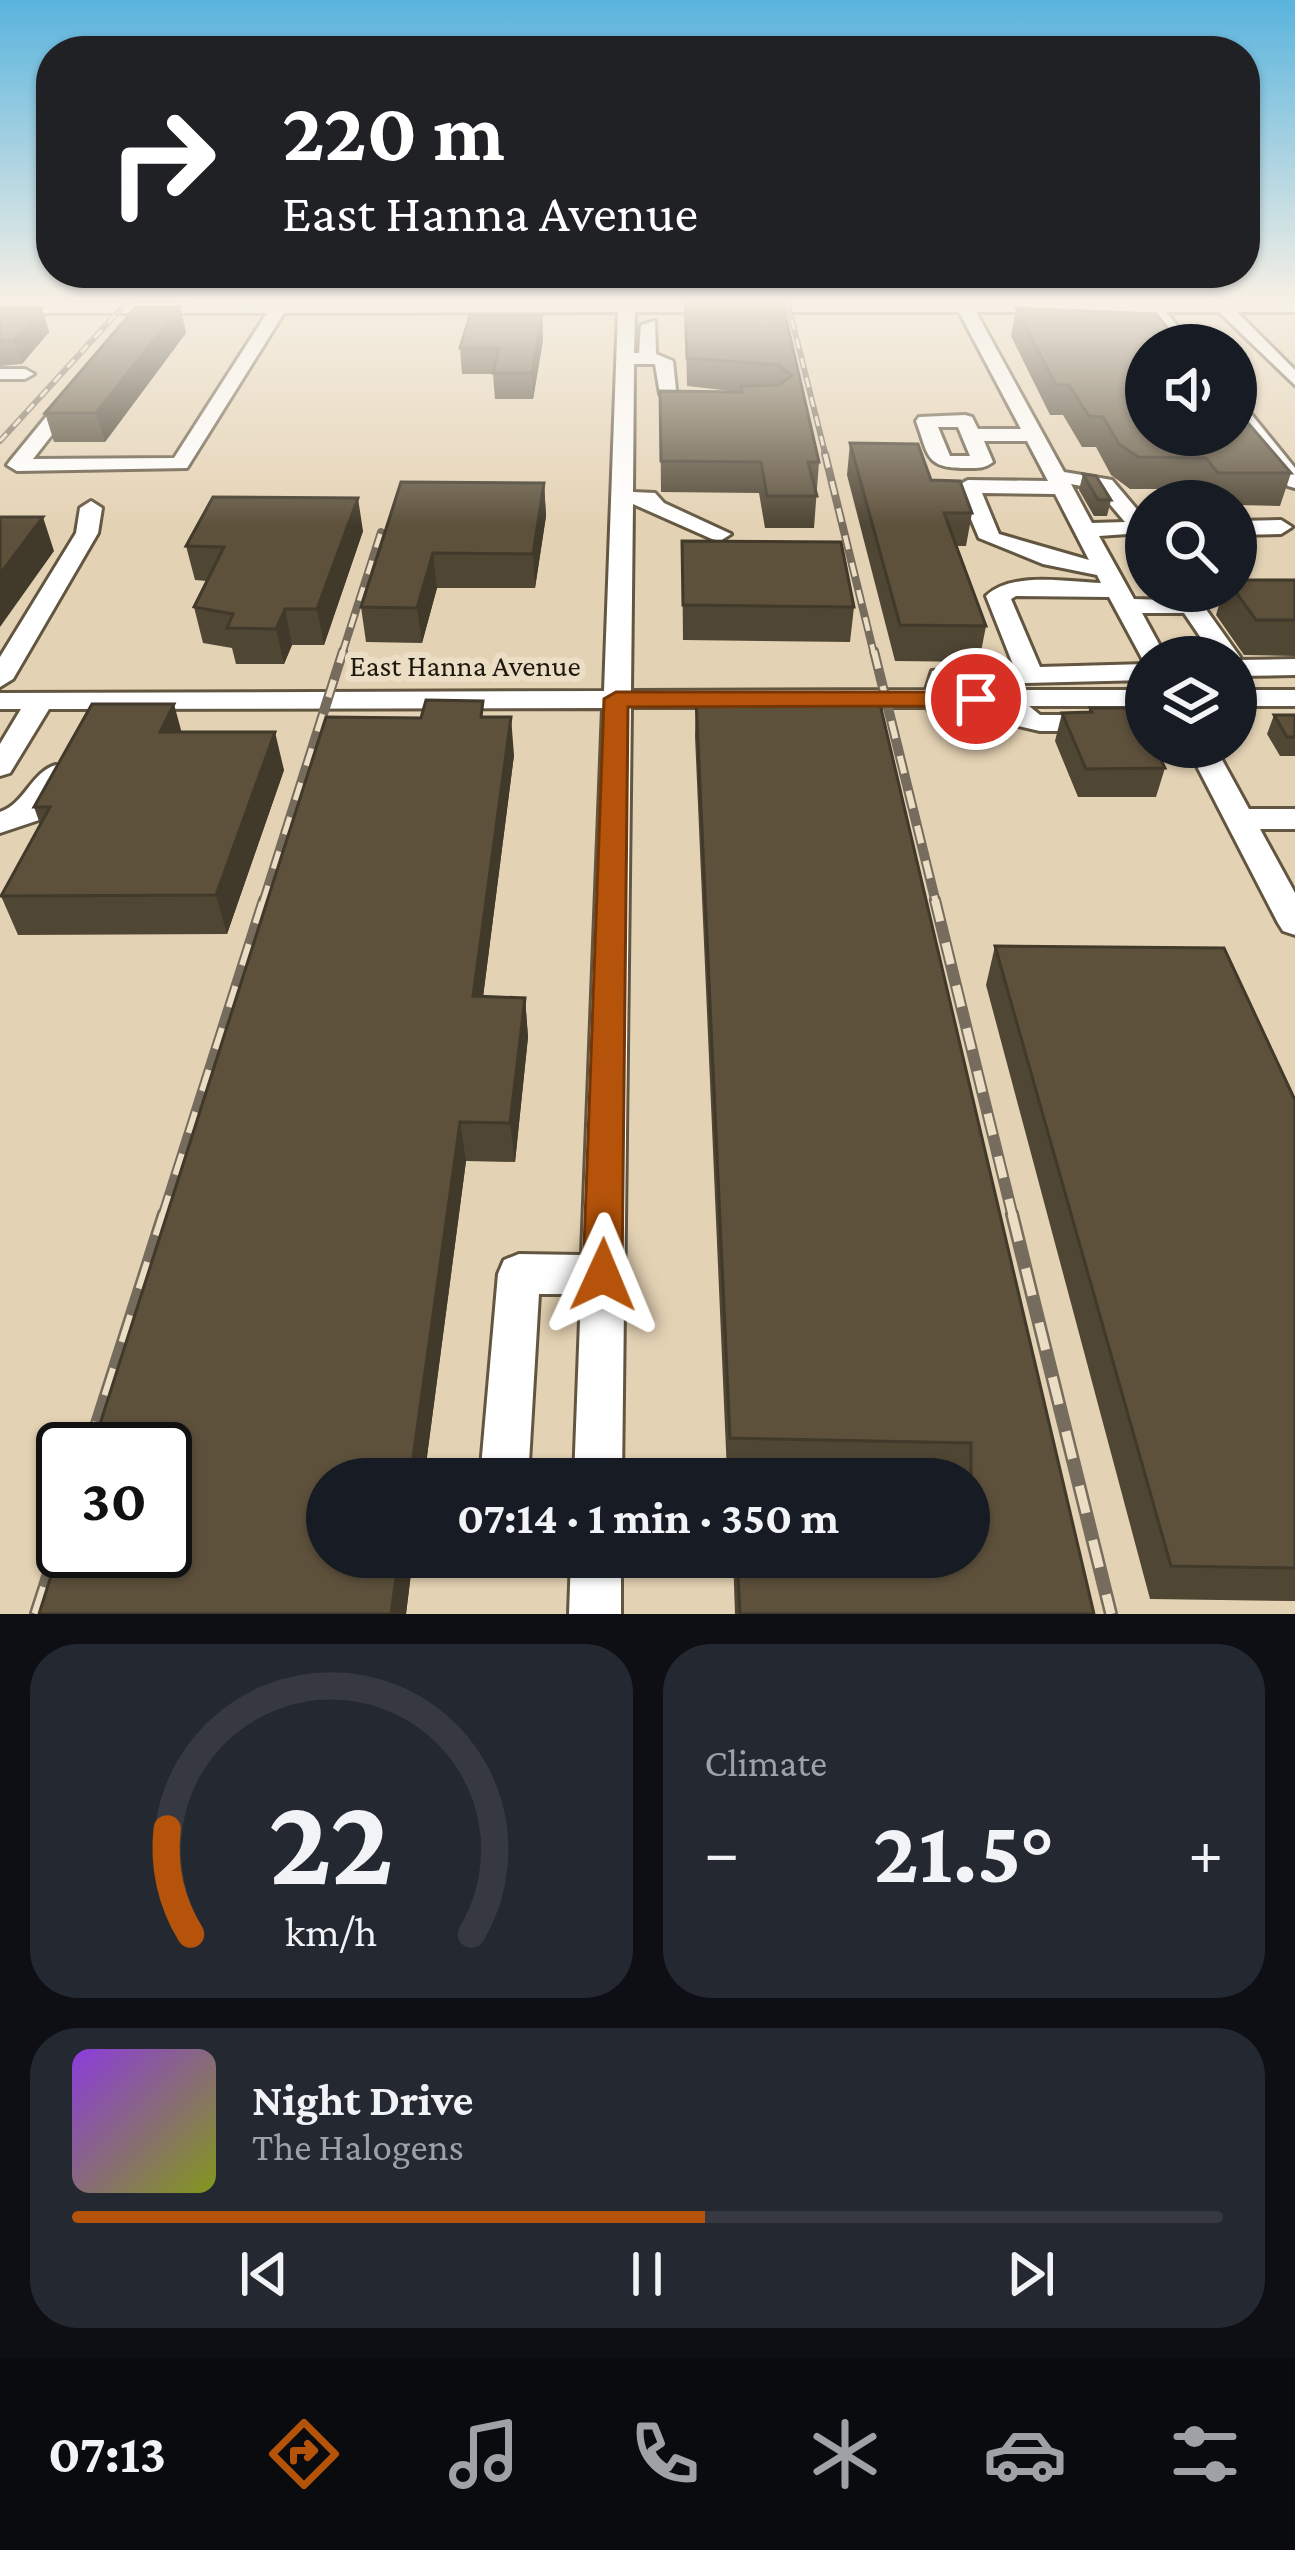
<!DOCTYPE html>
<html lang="en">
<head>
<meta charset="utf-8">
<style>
  :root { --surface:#171b24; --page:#242831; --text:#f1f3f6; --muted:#9ea1a6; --line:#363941; --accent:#b45309 }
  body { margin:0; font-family:"Crimson Pro",serif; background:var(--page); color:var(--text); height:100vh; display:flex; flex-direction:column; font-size:45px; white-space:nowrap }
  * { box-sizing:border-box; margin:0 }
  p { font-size:39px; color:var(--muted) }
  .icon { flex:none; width:66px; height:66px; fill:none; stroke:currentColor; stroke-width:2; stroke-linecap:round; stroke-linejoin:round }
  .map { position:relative; height:1614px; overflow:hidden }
  .details { display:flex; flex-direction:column; gap:30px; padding:30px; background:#0d0f14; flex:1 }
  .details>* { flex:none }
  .top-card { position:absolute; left:36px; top:36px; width:1224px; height:252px; border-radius:48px; box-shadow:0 3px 9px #0004; background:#202124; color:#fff; overflow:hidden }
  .fabs { position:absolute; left:1125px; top:324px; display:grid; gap:24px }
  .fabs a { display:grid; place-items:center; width:132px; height:132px; border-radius:50%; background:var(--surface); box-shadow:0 3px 9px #0004; font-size:60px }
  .speed { position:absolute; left:36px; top:1422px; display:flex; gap:24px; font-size:60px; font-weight:700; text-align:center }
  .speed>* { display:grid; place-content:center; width:156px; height:156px; border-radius:50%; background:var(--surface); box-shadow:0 3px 9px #0004; line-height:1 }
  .speed .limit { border:6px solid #111; border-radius:18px; background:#fff; color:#111 }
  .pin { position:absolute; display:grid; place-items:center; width:102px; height:102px; color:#fff; margin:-51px; border:6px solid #fff; border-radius:50%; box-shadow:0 3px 12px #0007 }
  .me { position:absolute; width:132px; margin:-66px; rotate:1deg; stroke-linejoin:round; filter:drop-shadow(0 0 9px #0008) }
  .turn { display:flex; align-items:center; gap:42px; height:252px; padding:0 48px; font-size:54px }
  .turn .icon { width:156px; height:156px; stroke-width:2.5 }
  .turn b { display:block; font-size:84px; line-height:102px }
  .big { font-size:90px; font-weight:700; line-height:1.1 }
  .details .tile { flex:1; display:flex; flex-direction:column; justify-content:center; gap:18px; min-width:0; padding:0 42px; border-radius:48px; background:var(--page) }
  .details .dial { align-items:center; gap:0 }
  .dial svg { height:312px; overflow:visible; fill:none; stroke:var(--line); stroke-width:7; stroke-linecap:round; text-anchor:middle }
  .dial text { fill:var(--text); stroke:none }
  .song { display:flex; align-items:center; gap:36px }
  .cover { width:144px; height:144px; border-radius:18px; background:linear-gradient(135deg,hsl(270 70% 55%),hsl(70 70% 35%)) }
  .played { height:12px; border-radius:6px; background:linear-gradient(90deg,var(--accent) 55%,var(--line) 55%) }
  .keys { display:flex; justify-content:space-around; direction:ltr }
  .heat { display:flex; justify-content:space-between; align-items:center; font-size:66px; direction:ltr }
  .details .tiles { flex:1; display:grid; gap:30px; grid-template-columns:1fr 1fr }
  .tile:last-child { grid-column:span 2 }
  .trip { position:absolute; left:306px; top:1458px; width:684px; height:120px; border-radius:60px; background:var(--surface); box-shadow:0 3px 9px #0004; font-weight:700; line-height:120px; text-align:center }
  .tabs { display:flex; height:192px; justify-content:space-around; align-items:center; background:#090b0e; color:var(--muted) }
  .tabs .icon { width:84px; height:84px }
  .tabs .on { color:var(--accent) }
  .tabs b { font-size:54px; color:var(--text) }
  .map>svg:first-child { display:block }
</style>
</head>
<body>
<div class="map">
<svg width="1295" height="1614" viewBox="0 0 1295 1614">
  <rect width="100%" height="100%" fill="#ecddc5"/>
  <path fill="#e4d2b4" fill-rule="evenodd" d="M 0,300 L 1295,301 L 1295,1614 L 0,1614 ZM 1146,345 L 1236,345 L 1236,435 L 1146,435 ZM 1146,501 L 1236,501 L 1236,591 L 1146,591 ZM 1146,657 L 1236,657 L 1236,747 L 1146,747 ZM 63,1449 L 165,1449 L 165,1551 L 63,1551 ZM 327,1479 L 969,1479 L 969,1557 L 327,1557 Z"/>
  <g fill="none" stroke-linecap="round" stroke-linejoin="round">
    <defs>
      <path id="minor" d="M 619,300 L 1295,302 L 1295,312 L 1237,312 L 1295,370 L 1295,385 L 1219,312 L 1166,312 L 1193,345 L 1175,345 L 1148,312 L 976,312 L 1064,472 L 1112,480 L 1146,520 L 1142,533 L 1099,536 L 1134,599 L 1200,601 L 1240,657 L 1238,660 L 1295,659 L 1295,675 L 1236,676 L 1236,657 L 1214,657 L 1184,613 L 1142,613 L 1166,657 L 1146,657 L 1144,662 L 1109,597 L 1016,596 L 1011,599 L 1040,667 L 1146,664 L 1146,680 L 953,685 L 953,690 L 1146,690 L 1146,706 L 1029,706 L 1040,715 L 1146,715 L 1146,731 L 1040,731 L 1010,724 L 1002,706 L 955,707 L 959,717 L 945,725 L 935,723 L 927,707 L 631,707 L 622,1479 L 574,1479 L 581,1294 L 539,1294 L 528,1479 L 480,1479 L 498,1274 L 504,1260 L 519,1254 L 582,1255 L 603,708 L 49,709 L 10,773 L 0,776 L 0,744 L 21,709 L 0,709 L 0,693 L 604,691 L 618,312 L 284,313 L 187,468 L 17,471 L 7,465 L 10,461 L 68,390 L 75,388 L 84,394 L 33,459 L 174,458 L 267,313 L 0,313 L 0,303 ZM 635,312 L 959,312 L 1021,429 L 978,429 L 972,417 L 965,415 L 919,417 L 916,421 C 929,456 925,468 966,468 C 978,468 984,469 993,462 L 984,441 L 1027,441 L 1048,481 L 968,480 L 957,486 L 979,538 L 1043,564 L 1097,575 L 1101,583 C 1067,582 1012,571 986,596 L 1014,667 L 932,671 L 926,690 L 631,691 L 633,504 L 712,539 L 720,541 L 731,534 L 664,503 L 655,493 L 633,492 L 634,364 L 655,364 L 660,394 L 676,390 L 673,361 L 656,354 L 655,321 L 641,325 L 639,353 L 634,353 ZM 938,427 L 958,427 L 970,456 L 950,456 ZM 1071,484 L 1097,489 L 1125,522 L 1092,523 ZM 982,493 L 1055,494 L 1089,560 L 999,534 Z
        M 0,369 L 25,369 L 34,374 L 25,379 L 0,379 Z
        M 1236,402 L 1243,404 L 1295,468 L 1295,488 L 1288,486 L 1236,421 Z
        M 91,501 L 102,508 L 98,533 L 13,679 L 0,687 L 0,657 L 76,533 L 80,508 Z
        M 1236,521 L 1281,520 L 1292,527 L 1281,534 L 1236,535 Z
        M 1236,690 L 1295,690 L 1295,706 L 1236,706 Z
        M 1187,747 L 1215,747 L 1249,809 L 1295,809 L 1295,829 L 1260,829 L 1295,893 L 1295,935 L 1283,931 L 1278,923 Z
        M 56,765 L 71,774 L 39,820 L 0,833 L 0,812 C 26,803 31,772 56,765 Z
        M 571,1557 L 621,1557 L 621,1614 L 569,1614 Z"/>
    </defs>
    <use href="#minor" stroke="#625641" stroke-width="6"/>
    <use href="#minor" fill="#fff" fill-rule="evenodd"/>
    <defs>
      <path id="rail-far4" d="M 787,300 L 826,457
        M 0,441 L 129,300"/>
      <path id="rail-far3" d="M 825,454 L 874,654
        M 342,654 L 381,532"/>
      <path id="rail-far2" d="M 874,651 L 936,903
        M 263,903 L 343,651"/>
      <path id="rail-far1" d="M 935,900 L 1013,1217
        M 163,1217 L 264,900"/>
      <path id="rail" d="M 1012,1214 L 1111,1614
        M 89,1449 L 164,1214
        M 36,1614 L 63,1530"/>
    </defs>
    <use href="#rail-far4" stroke="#766c5d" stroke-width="6"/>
    <use href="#rail-far3" stroke="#766c5d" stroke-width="8"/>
    <use href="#rail-far2" stroke="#766c5d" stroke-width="10"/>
    <use href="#rail-far1" stroke="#766c5d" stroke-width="12"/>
    <use href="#rail" stroke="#766c5d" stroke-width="14"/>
    <use href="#rail-far4" stroke="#ecddc5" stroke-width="3" stroke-dasharray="10" stroke-linecap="butt"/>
    <use href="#rail-far3" stroke="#ecddc5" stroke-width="4.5" stroke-dasharray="14" stroke-linecap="butt"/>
    <use href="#rail-far2" stroke="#ecddc5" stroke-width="6" stroke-dasharray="18" stroke-linecap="butt"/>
    <use href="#rail-far1" stroke="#ecddc5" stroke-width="8" stroke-dasharray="22" stroke-linecap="butt"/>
    <use href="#rail" stroke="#ecddc5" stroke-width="9" stroke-dasharray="28" stroke-linecap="butt"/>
  </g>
  <path fill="#504634" d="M 685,300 L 782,301 L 819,462 L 814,528 L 765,528 L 759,493 L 661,492 L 660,391 L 740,392 L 687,386 Z
    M 180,307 L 186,333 L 105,442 L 54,442 L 45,413 Z
    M 0,308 L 42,308 L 49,332 L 22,364 L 0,366 Z
    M 1016,308 L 1291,473 L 1280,506 L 1236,505 L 1236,501 L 1205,501 L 1197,489 L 1130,489 L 1111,475 L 1096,447 L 1082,447 L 1063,415 L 1050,415 L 1011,336 Z
    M 542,315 L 543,340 L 533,399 L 495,399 L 493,374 L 462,374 L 460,348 Z
    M 850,443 L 931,480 L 972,513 L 966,546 L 956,546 L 986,626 L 979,662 L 895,661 L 847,475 Z
    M 1083,474 L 1111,500 L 1107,516 L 1094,516 L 1079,490 Z
    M 401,482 L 544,483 L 546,516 L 535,588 L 437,588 L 422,643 L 366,642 L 361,607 Z
    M 363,531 L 324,645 L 292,645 L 284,664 L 236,664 L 232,648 L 203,643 L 194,607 L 207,581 L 195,580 L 186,546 Z
    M 682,541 L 854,607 L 850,642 L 683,640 Z
    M 1295,580 L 1295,656 L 1244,655 L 1216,615 L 1223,591 L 1236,591 Z
    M 696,699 L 1094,1614 L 735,1614 L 733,1557 L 969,1557 L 969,1479 L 733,1479 L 734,1473 L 727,1473 L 695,736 Z
    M 1090,708 L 1165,768 L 1156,797 L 1078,797 L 1055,741 L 1062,713 L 1088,712 Z
    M 1274,715 L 1295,715 L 1295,756 L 1280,756 L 1267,734 Z
    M 484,717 L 514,755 L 483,997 L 525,998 L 528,1037 L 515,1162 L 466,1161 L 424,1479 L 327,1479 L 327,1557 L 413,1557 L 406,1614 L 39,1614 Z
    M 181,732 L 284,770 L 227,934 L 18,935 L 1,896 L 40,824 L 34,807 Z
    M 995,946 L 1295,1100 L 1295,1601 L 1150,1599 L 986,985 Z"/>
  <path fill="#41392a" d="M 180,307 L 186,333 L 105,442 L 96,413 Z
    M 42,308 L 49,332 L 22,364 L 14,340 Z
    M 542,315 L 543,340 L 533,399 L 532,373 Z
    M 544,483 L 546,516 L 535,588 L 533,554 Z
    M 358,498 L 363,531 L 324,645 L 317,609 Z
    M 43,517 L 54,551 L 0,627 L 0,574 Z
    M 433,553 L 437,588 L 422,643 L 417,608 Z
    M 285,609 L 292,645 L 284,664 L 276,629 Z
    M 174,704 L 184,741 L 160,732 Z
    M 511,717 L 514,755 L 478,1036 L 473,996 Z
    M 275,732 L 284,770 L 227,934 L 216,895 Z
    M 525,998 L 528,1037 L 515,1162 L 510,1123 Z
    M 460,1122 L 466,1161 L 424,1479 L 410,1479 Z
    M 399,1557 L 413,1557 L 406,1614 L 391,1614 Z"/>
  <path fill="#5d513c" stroke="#41392a" stroke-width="3" d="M 685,300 L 782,301 L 819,462 L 808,462 L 817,496 L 767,496 L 761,462 L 661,461 L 660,391 L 742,392 L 741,386 L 779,385 L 792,376 L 779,365 L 687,358 Z
    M 136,307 L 180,307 L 96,413 L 45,413 Z
    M 0,308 L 42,308 L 14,340 L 0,341 Z
    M 1016,308 L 1156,314 L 1182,345 L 1146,345 L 1146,435 L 1236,435 L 1236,409 L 1291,473 L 1218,473 L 1206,458 L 1138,457 L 1119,444 L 1103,417 L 1089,416 L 1069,385 L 1056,385 Z
    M 470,315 L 542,315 L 532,373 L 493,373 L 499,348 L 460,348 Z
    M 850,443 L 918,444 L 931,480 L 960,481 L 972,513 L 944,513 L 986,626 L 900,625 Z
    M 1083,474 L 1096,476 L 1111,500 L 1098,500 Z
    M 401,482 L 544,483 L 533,554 L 433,553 L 417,608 L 361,607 Z
    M 213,497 L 358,498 L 317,609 L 285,609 L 276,629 L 227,628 L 233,614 L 194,607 L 224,547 L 186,546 Z
    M 0,517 L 43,517 L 0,574 Z
    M 682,541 L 841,542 L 854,607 L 683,605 Z
    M 1236,580 L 1295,580 L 1295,620 L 1256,620 L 1235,591 Z
    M 696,699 L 879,700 L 1094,1614 L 740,1614 L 737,1557 L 969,1557 L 969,1479 L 734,1479 L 734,1471 L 971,1474 L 971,1443 L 730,1438 Z
    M 426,700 L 483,701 L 481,717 L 511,717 L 473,996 L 525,998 L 510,1123 L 460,1122 L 410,1479 L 327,1479 L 327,1557 L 399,1557 L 391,1614 L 39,1614 L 63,1538 L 63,1551 L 165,1551 L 165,1449 L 92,1449 L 326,717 L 421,718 Z
    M 92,704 L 174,704 L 160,732 L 275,732 L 216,895 L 1,896 L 50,807 L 34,807 Z
    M 1090,708 L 1135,708 L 1146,730 L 1146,747 L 1155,747 L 1165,768 L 1086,769 L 1062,713 L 1092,712 Z
    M 1274,715 L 1295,715 L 1295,737 L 1287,737 Z
    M 995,946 L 1224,948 L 1295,1100 L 1295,1568 L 1171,1566 Z"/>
  <linearGradient id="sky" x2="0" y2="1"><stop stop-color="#59b4de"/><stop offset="0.57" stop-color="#f6f0e5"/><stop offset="1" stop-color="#f6f0e5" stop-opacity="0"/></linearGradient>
  <rect width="1295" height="526" fill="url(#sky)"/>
  <path fill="#b45309" stroke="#753606" stroke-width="3" d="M 616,692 L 976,692 L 988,699 L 976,706 L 628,707 L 622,1275 L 616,1288 L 603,1293 L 589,1288 L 583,1275 L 604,699 Z"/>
  <g text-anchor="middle" stroke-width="12" stroke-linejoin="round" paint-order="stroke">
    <g font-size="30" fill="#1e1910" stroke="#ecddc5">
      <text x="465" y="676">East Hanna Avenue</text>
    </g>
  </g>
</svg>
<div class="fabs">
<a><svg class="icon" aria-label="sound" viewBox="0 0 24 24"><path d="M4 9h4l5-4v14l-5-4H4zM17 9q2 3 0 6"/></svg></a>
<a><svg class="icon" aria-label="search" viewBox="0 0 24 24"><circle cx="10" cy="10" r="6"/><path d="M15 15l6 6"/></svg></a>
<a><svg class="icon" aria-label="layers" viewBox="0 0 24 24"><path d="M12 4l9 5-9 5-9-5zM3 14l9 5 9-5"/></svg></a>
</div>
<div class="speed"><div class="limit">30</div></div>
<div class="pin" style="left:976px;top:699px;background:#d93025"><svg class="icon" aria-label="arrive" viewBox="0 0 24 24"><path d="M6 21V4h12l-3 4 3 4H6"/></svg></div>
<svg class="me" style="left:603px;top:1275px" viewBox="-20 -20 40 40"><path d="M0-17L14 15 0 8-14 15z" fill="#b45309" stroke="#fff" stroke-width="4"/></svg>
<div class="trip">07:14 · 1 min · 350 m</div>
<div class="top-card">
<div class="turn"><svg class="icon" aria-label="right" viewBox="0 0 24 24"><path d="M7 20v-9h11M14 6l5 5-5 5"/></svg><div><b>220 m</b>East Hanna Avenue</div></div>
</div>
</div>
<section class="details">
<div class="tiles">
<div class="tile dial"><svg viewBox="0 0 100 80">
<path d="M14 69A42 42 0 1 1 86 69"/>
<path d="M14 69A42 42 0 0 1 8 42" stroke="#b45309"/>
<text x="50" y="56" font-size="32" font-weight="700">22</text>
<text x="50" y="72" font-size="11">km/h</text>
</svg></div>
<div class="tile"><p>Climate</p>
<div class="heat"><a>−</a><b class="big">21.5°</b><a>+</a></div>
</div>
<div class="tile">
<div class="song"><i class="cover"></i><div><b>Night Drive</b><p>The Halogens</p></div></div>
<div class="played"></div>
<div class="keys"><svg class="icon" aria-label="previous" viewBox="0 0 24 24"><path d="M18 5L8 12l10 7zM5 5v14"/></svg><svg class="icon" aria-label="pause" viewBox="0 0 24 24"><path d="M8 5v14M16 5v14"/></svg><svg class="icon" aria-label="next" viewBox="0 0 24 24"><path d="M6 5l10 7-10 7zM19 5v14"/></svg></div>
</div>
</div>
</section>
<nav class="tabs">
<b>07:13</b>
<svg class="icon on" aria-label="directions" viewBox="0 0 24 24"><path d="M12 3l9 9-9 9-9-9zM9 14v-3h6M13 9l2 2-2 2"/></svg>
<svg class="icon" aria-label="music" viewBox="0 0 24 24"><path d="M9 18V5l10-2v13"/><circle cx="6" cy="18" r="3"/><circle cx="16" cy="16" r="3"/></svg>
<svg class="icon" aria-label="phone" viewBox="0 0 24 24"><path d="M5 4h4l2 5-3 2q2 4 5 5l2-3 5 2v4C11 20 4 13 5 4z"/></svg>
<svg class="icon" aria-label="climate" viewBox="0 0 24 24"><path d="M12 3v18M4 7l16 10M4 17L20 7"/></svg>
<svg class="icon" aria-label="car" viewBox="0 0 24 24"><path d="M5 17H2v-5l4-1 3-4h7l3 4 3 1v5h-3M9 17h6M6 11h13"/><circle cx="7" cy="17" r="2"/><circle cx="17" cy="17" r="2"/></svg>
<svg class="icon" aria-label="filters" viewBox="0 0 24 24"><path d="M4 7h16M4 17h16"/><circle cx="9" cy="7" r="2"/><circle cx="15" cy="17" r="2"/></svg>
</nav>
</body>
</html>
